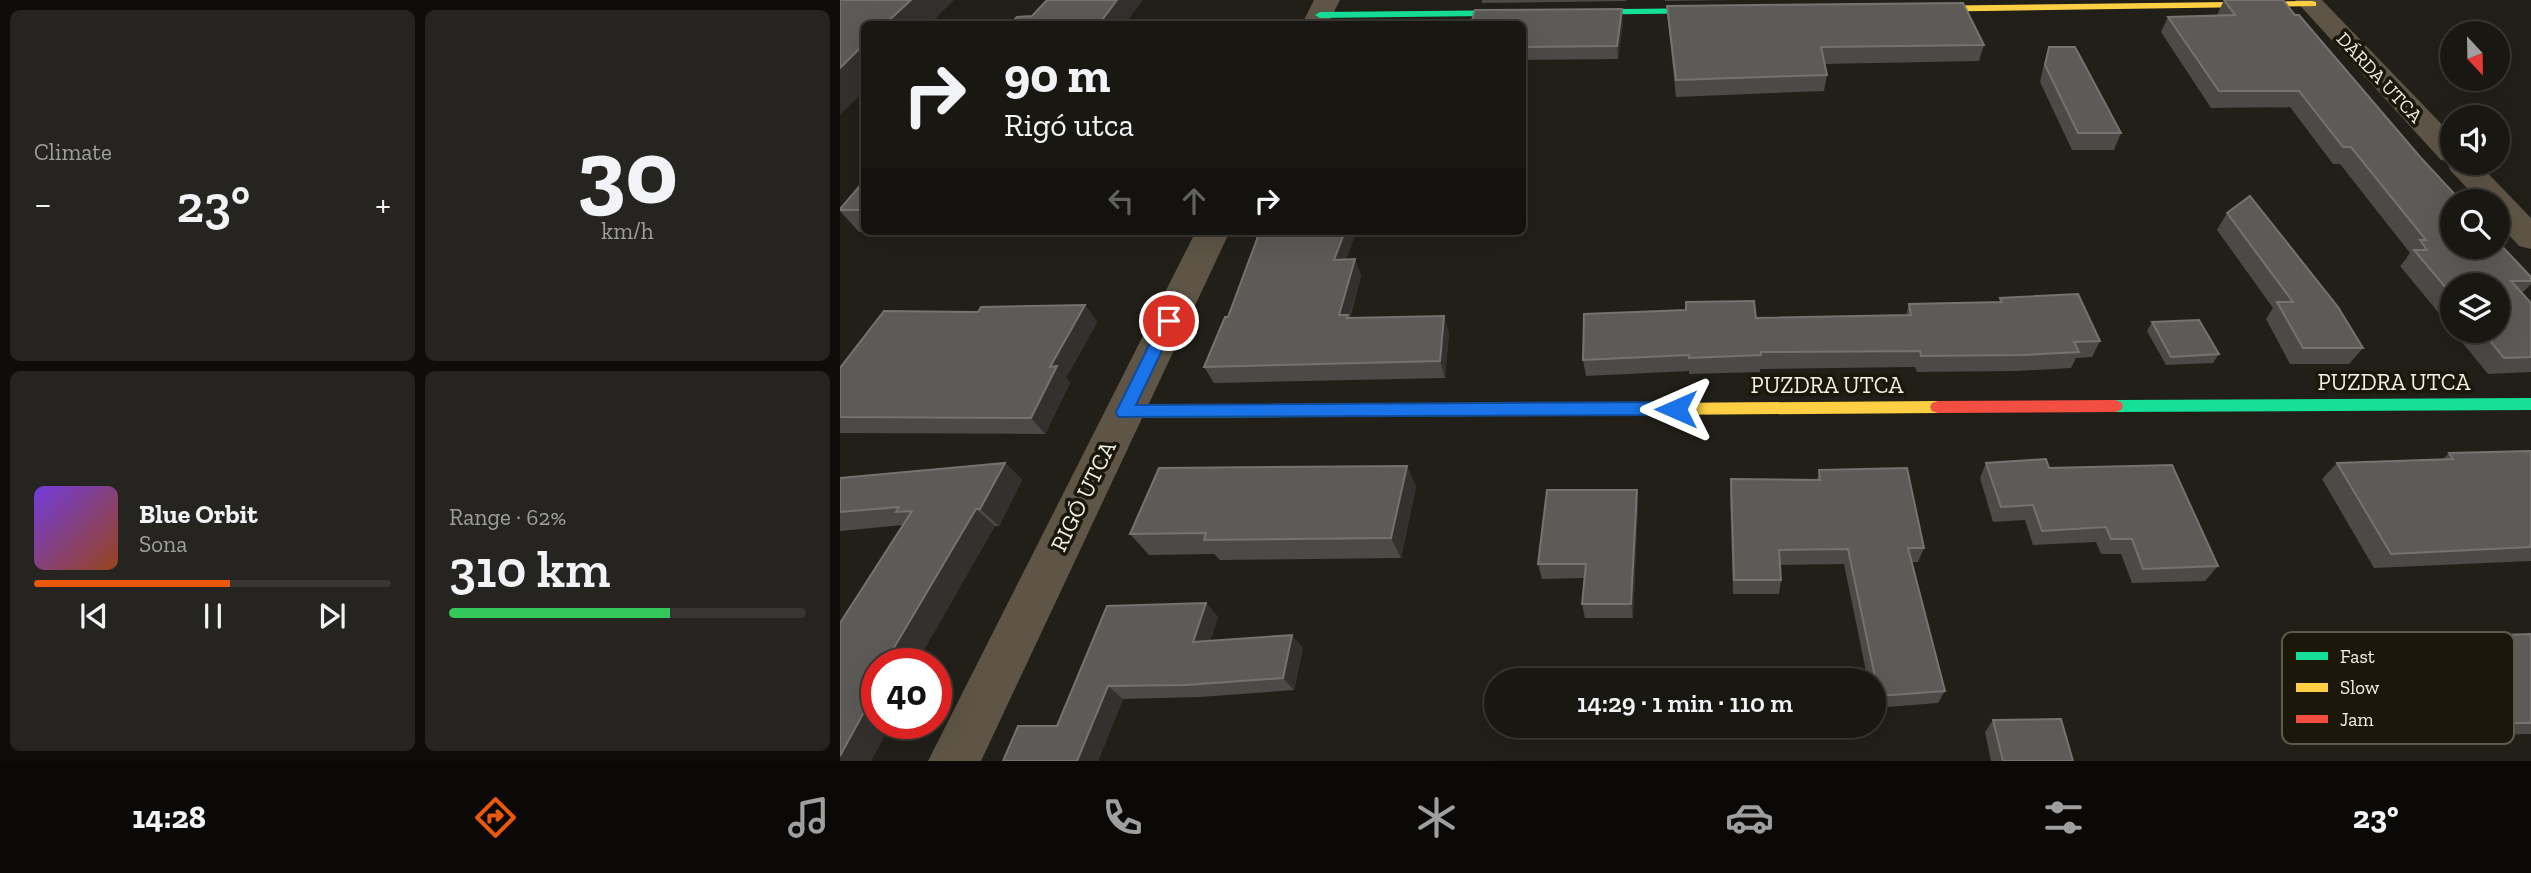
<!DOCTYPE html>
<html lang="en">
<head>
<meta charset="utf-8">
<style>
  :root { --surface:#191712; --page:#262420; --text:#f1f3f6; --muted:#9f9f9f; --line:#373632; --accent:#ea580c }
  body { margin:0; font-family:"Zilla Slab",serif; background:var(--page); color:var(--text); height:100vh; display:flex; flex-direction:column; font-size:26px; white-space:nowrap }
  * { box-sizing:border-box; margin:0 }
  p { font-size:23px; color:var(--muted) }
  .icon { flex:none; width:38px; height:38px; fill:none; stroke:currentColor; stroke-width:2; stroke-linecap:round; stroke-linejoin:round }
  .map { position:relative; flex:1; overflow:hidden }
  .panel { display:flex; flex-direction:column; gap:10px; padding:10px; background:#0e0d0a; width:840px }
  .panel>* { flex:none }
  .banner { position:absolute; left:21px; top:21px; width:665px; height:214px; border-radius:10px; box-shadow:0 7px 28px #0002,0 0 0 2px var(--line); background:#191712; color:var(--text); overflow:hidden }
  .needle { width:46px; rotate:158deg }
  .fabs { position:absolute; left:1600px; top:21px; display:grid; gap:14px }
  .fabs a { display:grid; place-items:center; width:70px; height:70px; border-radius:50%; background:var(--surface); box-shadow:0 7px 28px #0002,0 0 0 2px var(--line); font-size:35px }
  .speed { position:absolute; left:21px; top:648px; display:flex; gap:14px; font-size:35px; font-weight:700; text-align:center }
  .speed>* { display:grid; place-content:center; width:91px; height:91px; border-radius:50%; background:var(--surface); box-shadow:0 7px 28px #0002,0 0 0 2px var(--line); line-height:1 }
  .speed .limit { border:10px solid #d22; background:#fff; color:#111 }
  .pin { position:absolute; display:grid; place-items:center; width:60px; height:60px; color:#fff; margin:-30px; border:4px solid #fff; border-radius:50%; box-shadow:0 2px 7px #0007 }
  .me { position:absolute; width:77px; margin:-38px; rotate:270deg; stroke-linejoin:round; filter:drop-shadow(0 0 5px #0008) }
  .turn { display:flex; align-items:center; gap:24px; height:147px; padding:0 28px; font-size:32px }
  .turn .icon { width:91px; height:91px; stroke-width:2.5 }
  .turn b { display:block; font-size:49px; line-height:60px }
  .lanes { display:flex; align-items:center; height:66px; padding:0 28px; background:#0003; justify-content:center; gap:35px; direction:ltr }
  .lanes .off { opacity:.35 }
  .big { font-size:52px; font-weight:600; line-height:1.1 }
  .panel .widget { flex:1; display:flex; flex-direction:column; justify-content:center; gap:10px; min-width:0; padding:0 24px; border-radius:10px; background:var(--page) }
  .panel .dial { align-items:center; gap:0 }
  .dial b { font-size:91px; line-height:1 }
  .song { display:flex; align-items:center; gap:21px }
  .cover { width:84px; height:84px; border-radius:10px; background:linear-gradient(135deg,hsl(260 70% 55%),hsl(20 70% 35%)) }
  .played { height:7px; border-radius:4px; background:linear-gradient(90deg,var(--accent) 55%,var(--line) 55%) }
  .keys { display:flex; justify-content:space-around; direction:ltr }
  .heat { display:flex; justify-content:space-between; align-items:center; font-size:38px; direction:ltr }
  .charge { height:10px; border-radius:5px; background:linear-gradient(90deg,#34c759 62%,var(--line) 0) }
  .panel .tiles { flex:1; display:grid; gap:10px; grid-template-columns:repeat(2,1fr) }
  .trip { position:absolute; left:644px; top:668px; width:402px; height:70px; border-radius:35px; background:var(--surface); box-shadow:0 7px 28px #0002,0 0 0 2px var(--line); font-weight:600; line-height:70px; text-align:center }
  .menu { display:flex; height:112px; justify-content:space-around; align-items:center; background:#0a0907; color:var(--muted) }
  .menu .icon { width:49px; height:49px }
  .menu .selected { color:var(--accent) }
  .menu b { font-size:32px; color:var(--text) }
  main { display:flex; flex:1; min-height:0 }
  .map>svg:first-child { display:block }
</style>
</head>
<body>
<main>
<section class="panel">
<div class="tiles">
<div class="widget"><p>Climate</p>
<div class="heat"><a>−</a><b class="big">23°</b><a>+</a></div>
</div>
<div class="widget dial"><b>30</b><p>km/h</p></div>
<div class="widget">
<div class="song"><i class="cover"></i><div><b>Blue Orbit</b><p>Sona</p></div></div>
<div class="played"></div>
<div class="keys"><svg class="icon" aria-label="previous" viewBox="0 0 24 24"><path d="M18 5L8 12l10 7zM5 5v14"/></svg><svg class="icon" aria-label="pause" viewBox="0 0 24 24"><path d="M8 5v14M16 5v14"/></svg><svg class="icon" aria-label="next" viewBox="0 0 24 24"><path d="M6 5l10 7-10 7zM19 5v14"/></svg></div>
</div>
<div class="widget"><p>Range · 62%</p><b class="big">310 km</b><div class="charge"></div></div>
</div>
</section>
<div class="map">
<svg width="1691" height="761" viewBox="0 0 1691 761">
  <rect width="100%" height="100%" fill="#211f18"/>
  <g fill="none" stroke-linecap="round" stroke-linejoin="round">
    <path fill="#5e5546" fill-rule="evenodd" d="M 474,0 L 500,0 L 488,24 L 462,24 Z
      M 1455,0 L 1482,0 L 1612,135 L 1612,163 L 1638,163 L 1691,218 L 1691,249 L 1679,246 L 1657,222 L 1657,201 L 1639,201 L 1610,170 L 1607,161 L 1601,160 Z
      M 356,231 L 390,231 L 141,761 L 88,761 Z"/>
    <path fill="#16e098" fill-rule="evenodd" d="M 878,8 L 882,9 L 882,13 L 480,18 L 475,15 L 480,12 Z
      M 1691,398 L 1691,410 L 1275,412 L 1269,410 L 1267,406 L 1269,402 L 1275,400 Z
      M 815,403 L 821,405 L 823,409 L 821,413 L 815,415 L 284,418 L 278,417 L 276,412 L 278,407 L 284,406 Z"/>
    <path fill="#ffcf43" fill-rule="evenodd" d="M 1472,1 L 1476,2 L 1476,6 L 1075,12 L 1070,9 L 1075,6 Z
      M 1098,401 L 1104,403 L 1106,407 L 1104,411 L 1098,413 L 815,415 L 809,413 L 807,409 L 809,405 L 815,403 Z"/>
    <path fill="#f24e42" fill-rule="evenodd" d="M 1275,400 L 1281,402 L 1283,406 L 1281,410 L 1275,412 L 1098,413 L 1092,411 L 1090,407 L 1092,403 L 1098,401 Z"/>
  </g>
  <path fill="#4c4947" d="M 642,0 L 786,0 L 786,1 L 642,3 Z
    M 825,0 L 895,0 L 825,1 Z
    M 1384,0 L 1581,158 L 1691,277 L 1691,284 L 1682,293 L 1691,303 L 1691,372 L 1648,374 L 1613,331 L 1657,331 L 1612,285 L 1612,329 L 1560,266 L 1567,258 L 1567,257 L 1570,253 L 1500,164 L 1493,164 L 1450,107 L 1371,108 L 1321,32 L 1328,17 L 1377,15 Z
    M 827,6 L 1144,45 L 1139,61 L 984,64 L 987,75 L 984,91 L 836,97 L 828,22 Z
    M 783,22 L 778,59 L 682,60 L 682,24 Z
    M 1209,47 L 1281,133 L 1274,150 L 1232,150 L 1200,82 L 1204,64 Z
    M 24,181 L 24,231 L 69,232 L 19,232 L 0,211 L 0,209 Z
    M 1387,213 L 1523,348 L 1509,364 L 1450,364 L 1426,319 L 1433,308 L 1377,230 Z
    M 515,259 L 521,276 L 510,318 L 609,332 L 605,378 L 374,383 L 364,367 L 388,317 L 507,260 Z
    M 1160,298 L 1260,341 L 1252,357 L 1236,358 L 1231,368 L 1177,371 L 1077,372 L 1075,367 L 920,369 L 920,372 L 849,374 L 849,371 L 746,376 L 743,360 L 916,318 L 1066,315 L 1069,304 L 1159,302 Z
    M 245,305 L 257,322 L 226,378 L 230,383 L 205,434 L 0,433 L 0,368 L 138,312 Z
    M 1312,322 L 1379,354 L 1373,363 L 1326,365 L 1307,331 Z
    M 1691,451 L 1691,561 L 1534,568 L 1482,479 L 1497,463 L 1602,460 L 1609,453 Z
    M 165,463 L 182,480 L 159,526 L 155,526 L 37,723 L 51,723 L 31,761 L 63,525 L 0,531 L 0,478 Z
    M 1146,463 L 1209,468 L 1378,566 L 1365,581 L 1292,583 L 1281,554 L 1261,554 L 1256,542 L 1193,545 L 1185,520 L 1153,522 L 1140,478 Z
    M 567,466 L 576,487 L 561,558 L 380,560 L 374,554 L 309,555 L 290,534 Z
    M 979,470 L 1084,548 L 1078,562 L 1072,562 L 1105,691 L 1098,703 L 1034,708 L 1034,681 L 1028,681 L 1004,564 L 940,565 L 941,580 L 939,594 L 893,594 L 890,495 L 891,479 L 977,480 Z
    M 798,505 L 793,618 L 745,618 L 742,604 L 744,578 L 702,579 L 698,564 Z
    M 366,603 L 378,617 L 370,641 L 463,648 L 454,690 L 360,697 L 283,699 L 258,761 L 163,761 L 217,726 Z
    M 1691,634 L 1691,734 L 1646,735 L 1623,696 L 1606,696 L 1580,650 L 1600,637 Z
    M 1153,720 L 1233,761 L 1151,761 L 1145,732 Z"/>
  <path fill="#33302d" d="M 71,0 L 114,0 L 90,24 L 45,24 Z
    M 277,0 L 303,0 L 285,24 L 259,24 Z
    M 782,9 L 783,22 L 778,59 L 777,46 Z
    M 24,44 L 24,91 L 0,115 L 0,68 Z
    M 505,231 L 517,231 L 500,276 L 494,260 Z
    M 515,259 L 521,276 L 509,319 L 499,315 Z
    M 245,305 L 257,322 L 226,378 L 230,383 L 205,434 L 191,418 L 210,367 Z
    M 604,316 L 609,332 L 605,378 L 600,361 Z
    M 165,463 L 182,480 L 159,526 L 140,509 Z
    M 567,466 L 576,487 L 561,558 L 551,538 Z
    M 797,490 L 798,505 L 793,618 L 791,604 Z
    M 136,509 L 155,526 L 77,663 L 45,663 Z
    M 366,603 L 378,617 L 365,655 L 353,642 Z
    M 452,635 L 463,648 L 454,690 L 443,678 Z
    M 268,686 L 283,699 L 258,761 L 237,761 Z
    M 37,688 L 37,723 L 51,723 L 31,761 L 0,761 L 0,756 Z"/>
  <path fill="#5d5b58" stroke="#75726f" stroke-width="2" d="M 0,0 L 71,0 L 45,24 L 24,24 L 24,44 L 0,68 Z
    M 207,0 L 277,0 L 259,24 L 170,24 L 177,17 L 192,16 Z
    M 1384,0 L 1443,0 L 1455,15 L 1459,15 L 1581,158 L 1621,201 L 1612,201 L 1612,247 L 1657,247 L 1657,241 L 1691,277 L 1691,281 L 1671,281 L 1691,303 L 1691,357 L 1664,358 L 1642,331 L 1657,331 L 1657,285 L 1612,285 L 1612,295 L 1574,250 L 1587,250 L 1580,240 L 1586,240 L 1511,147 L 1503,147 L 1459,91 L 1379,91 L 1328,17 L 1395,15 Z
    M 1123,3 L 1144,45 L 981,47 L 987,75 L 836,80 L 827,6 Z
    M 782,9 L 777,46 L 682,47 L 682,24 L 631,24 L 635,10 Z
    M 1209,47 L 1235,47 L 1281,133 L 1238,133 L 1205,65 Z
    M 24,181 L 24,210 L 0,210 L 0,209 Z
    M 1410,196 L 1498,307 L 1523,348 L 1463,348 L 1437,302 L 1453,302 L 1387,213 Z
    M 420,231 L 505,231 L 494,260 L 515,259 L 499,315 L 508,315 L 507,318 L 604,316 L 600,361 L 364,367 L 385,317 L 388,317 Z
    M 1238,294 L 1260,341 L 1234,342 L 1239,352 L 1183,355 L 1081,356 L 1080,351 L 921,352 L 921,355 L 849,358 L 849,355 L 743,360 L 744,314 L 846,310 L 846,302 L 914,301 L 916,318 L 1071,315 L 1069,304 L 1162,302 L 1160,298 Z
    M 245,305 L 210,367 L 217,366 L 191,418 L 0,417 L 0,368 L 44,311 L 138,312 L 141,307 Z
    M 1359,320 L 1379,354 L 1331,357 L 1312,322 Z
    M 1691,451 L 1691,547 L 1551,554 L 1497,463 L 1613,459 L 1609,453 Z
    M 1206,459 L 1209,468 L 1332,465 L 1378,566 L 1303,569 L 1292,539 L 1271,539 L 1266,527 L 1202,531 L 1193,505 L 1161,507 L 1146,463 Z
    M 165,463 L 140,509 L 136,509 L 45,663 L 37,663 L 37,688 L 0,756 L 0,623 L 72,511 L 56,512 L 59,507 L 0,512 L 0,478 Z
    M 567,466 L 551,538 L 364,540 L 366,533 L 290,534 L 319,468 Z
    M 1067,468 L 1084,548 L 1068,548 L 1105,691 L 1039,696 L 1008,549 L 939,550 L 941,580 L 894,580 L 891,479 L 980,480 L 979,470 Z
    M 707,490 L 797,490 L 791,604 L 742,604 L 746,564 L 698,564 Z
    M 366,603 L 353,642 L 452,635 L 443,678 L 346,685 L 268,686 L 237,761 L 163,761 L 178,726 L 217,726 L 267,606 Z
    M 1691,634 L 1691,723 L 1669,723 L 1645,683 L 1627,684 L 1600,637 Z
    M 1221,719 L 1233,761 L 1163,761 L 1153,720 Z"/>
  <path fill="#1a73e8" stroke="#114b97" stroke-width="2" d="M 329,316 L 336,321 L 296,405 L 836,402 L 844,409 L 836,415 L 278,417 L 276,412 L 321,321 Z"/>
  <g text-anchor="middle" stroke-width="7" stroke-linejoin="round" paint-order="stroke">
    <g font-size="19" fill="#f2f0e7" stroke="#1b180b">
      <text transform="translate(1540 77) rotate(47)" y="7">DÁRDA UTCA</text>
    </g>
    <g font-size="23" fill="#f2f0e7" stroke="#1b180b">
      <text x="1554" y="390">PUZDRA UTCA</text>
      <text x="987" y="393">PUZDRA UTCA</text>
      <text transform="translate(243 496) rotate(-64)" y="8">RIGÓ UTCA</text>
    </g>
  </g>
  <rect x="1442" y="632" width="232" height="112" rx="10" fill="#1b180b" stroke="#5c594d" stroke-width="2"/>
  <rect x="1456" y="652" width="32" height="8" fill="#16e098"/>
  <rect x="1456" y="683" width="32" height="9" fill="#ffcf43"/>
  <rect x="1456" y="715" width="32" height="8" fill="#f24e42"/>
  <g font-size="19" fill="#f2f0e7">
    <text x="1500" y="663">Fast</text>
    <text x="1500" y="694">Slow</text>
    <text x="1500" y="726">Jam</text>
  </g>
</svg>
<div class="fabs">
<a><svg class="needle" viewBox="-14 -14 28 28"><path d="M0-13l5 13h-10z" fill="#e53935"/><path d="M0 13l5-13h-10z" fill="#9f9f9f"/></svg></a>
<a><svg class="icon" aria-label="sound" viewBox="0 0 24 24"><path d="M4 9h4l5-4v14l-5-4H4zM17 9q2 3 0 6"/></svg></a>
<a><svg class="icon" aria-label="search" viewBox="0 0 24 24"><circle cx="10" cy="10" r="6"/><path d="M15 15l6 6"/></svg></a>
<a><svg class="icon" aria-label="layers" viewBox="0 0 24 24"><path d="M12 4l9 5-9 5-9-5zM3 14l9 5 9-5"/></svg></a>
</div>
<div class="speed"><div class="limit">40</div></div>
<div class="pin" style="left:329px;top:321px;background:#d93025"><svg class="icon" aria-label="arrive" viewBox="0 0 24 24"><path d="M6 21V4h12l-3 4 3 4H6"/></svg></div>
<svg class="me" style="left:836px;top:409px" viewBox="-20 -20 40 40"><path d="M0-17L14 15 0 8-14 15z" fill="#1a73e8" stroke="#fff" stroke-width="4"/></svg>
<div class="trip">14:29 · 1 min · 110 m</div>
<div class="banner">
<div class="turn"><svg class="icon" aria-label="right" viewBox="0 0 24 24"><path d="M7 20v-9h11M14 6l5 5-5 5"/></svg><div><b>90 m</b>Rigó utca</div></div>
<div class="lanes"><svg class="icon off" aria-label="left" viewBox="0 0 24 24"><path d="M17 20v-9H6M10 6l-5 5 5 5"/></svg><svg class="icon off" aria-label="ahead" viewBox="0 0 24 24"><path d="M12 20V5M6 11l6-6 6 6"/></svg><svg class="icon" aria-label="right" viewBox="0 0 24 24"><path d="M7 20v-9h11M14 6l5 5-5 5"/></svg></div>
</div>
</div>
</main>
<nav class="menu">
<b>14:28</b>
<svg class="icon selected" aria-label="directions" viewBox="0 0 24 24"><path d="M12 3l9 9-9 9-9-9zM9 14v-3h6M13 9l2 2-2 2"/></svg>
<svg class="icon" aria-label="music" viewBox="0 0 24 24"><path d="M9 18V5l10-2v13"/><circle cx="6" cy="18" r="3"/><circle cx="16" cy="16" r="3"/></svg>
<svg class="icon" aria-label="phone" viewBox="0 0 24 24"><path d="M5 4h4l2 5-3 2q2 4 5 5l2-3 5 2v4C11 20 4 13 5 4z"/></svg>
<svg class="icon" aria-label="climate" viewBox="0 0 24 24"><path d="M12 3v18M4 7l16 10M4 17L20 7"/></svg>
<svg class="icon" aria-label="car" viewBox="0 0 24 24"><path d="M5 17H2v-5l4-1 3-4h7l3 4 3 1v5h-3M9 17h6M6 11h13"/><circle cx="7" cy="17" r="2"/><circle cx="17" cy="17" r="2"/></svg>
<svg class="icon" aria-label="filters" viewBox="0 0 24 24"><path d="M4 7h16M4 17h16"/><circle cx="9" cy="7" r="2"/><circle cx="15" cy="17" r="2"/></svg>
<b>23°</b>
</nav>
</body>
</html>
